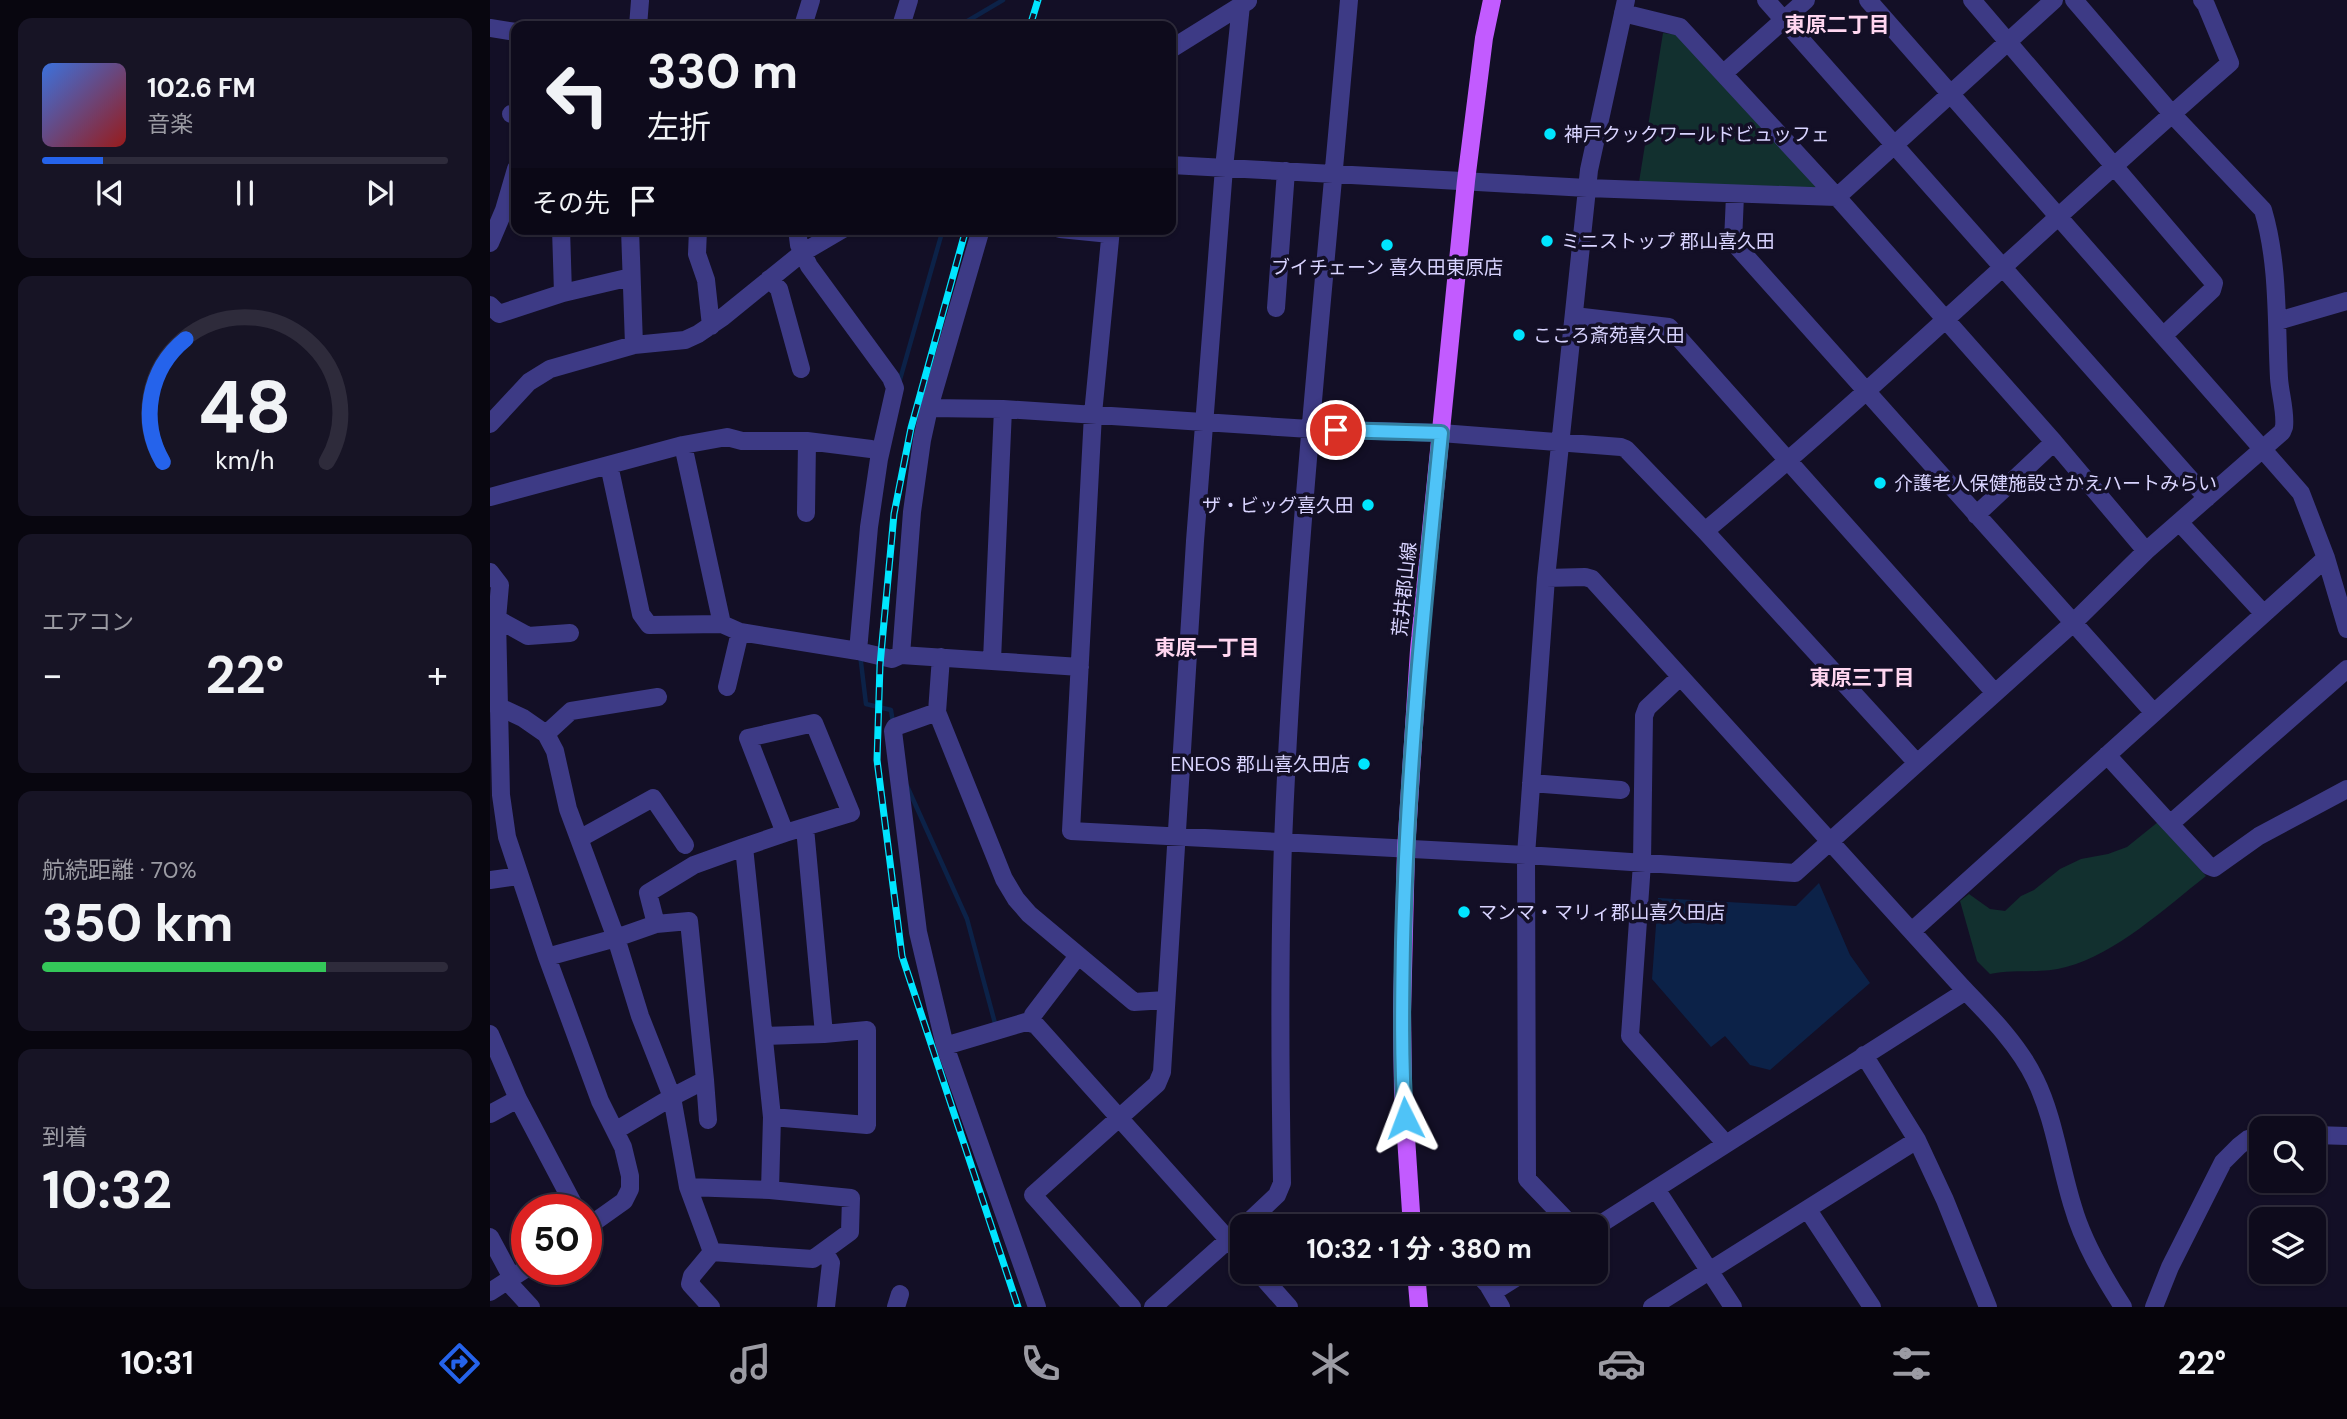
<!DOCTYPE html>
<html lang="ja">
<head>
<meta charset="utf-8">
<style>
  :root { --surface:#0e0b1c; --page:#171425; --text:#f1f3f6; --muted:#9b9ba3; --line:#2e2b3b; --accent:#2563eb }
  body { margin:0; font-family:"DM Sans","Noto Sans JP",sans-serif; background:var(--page); color:var(--text); height:100vh; display:flex; flex-direction:column; font-size:26px; white-space:nowrap }
  * { box-sizing:border-box; margin:0 }
  p { font-size:23px; color:var(--muted) }
  .icon { flex:none; width:38px; height:38px; fill:none; stroke:currentColor; stroke-width:2; stroke-linecap:round; stroke-linejoin:round }
  .map { position:relative; flex:1; overflow:hidden }
  .panel { display:flex; flex-direction:column; gap:18px; padding:18px; background:#08060f; width:490px }
  .panel>* { flex:none }
  .hud { position:absolute; left:21px; top:21px; width:665px; height:214px; border-radius:14px; box-shadow:0 2px 5px #0004,0 0 0 2px var(--line); background:#0e0b1c; color:var(--text); overflow:hidden }
  .buttons { position:absolute; left:1759px; top:1116px; display:grid; gap:14px }
  .buttons a { display:grid; place-items:center; width:77px; height:77px; border-radius:14px; background:var(--surface); box-shadow:0 2px 5px #0004,0 0 0 2px var(--line); font-size:35px }
  .speed { position:absolute; left:21px; top:1194px; display:flex; gap:14px; font-size:35px; font-weight:700; text-align:center }
  .speed>* { display:grid; place-content:center; width:91px; height:91px; border-radius:50%; background:var(--surface); box-shadow:0 2px 5px #0004,0 0 0 2px var(--line); line-height:1 }
  .speed .limit { border:10px solid #d22; background:#fff; color:#111 }
  .pin { position:absolute; display:grid; place-items:center; width:60px; height:60px; color:#fff; margin:-30px; border:4px solid #fff; border-radius:50%; box-shadow:0 2px 7px #0007 }
  .me { position:absolute; width:77px; margin:-38px; rotate:357deg; stroke-linejoin:round; filter:drop-shadow(0 0 5px #0008) }
  .turn { display:flex; align-items:center; gap:24px; height:147px; padding:0 21px; font-size:32px }
  .turn .icon { width:91px; height:91px; stroke-width:2.5 }
  .turn b { display:block; font-size:49px; line-height:60px }
  .then { display:flex; align-items:center; height:66px; padding:0 21px; background:#0003; gap:14px; font-size:26px }
  .big { font-size:52px; font-weight:700; line-height:1.1 }
  .panel .card { flex:1; display:flex; flex-direction:column; justify-content:center; gap:10px; min-width:0; padding:0 24px; border-radius:14px; background:var(--page) }
  .panel .dial { align-items:center; gap:0 }
  .dial svg { height:182px; overflow:visible; fill:none; stroke:var(--line); stroke-width:7; stroke-linecap:round; text-anchor:middle }
  .dial text { fill:var(--text); stroke:none }
  .song { display:flex; align-items:center; gap:21px }
  .cover { width:84px; height:84px; border-radius:10px; background:linear-gradient(135deg,hsl(220 70% 55%),hsl(0 70% 35%)) }
  .played { height:7px; border-radius:4px; background:linear-gradient(90deg,var(--accent) 15%,var(--line) 15%) }
  .keys { display:flex; justify-content:space-around; direction:ltr }
  .heat { display:flex; justify-content:space-between; align-items:center; font-size:38px; direction:ltr }
  .charge { height:10px; border-radius:5px; background:linear-gradient(90deg,#34c759 70%,var(--line) 0) }
  .trip { position:absolute; left:740px; top:1214px; width:378px; height:70px; border-radius:14px; background:var(--surface); box-shadow:0 2px 5px #0004,0 0 0 2px var(--line); font-weight:700; line-height:70px; text-align:center }
  .menu { display:flex; height:112px; justify-content:space-around; align-items:center; background:#06040b; color:var(--muted) }
  .menu .icon { width:49px; height:49px }
  .menu .on { color:var(--accent) }
  .menu b { font-size:32px; color:var(--text) }
  main { display:flex; flex:1; min-height:0 }
  .map>svg:first-child { display:block }
</style>
</head>
<body>
<main>
<section class="panel">
<div class="card">
<div class="song"><i class="cover"></i><div><b>102.6 FM</b><p>音楽</p></div></div>
<div class="played"></div>
<div class="keys"><svg class="icon" aria-label="previous" viewBox="0 0 24 24"><path d="M18 5L8 12l10 7zM5 5v14"/></svg><svg class="icon" aria-label="pause" viewBox="0 0 24 24"><path d="M8 5v14M16 5v14"/></svg><svg class="icon" aria-label="next" viewBox="0 0 24 24"><path d="M6 5l10 7-10 7zM19 5v14"/></svg></div>
</div>
<div class="card dial"><svg viewBox="0 0 100 80">
<path d="M14 69A42 42 0 1 1 86 69"/>
<path d="M14 69A42 42 0 0 1 24 15" stroke="#2563eb"/>
<text x="50" y="56" font-size="32" font-weight="700">48</text>
<text x="50" y="72" font-size="11">km/h</text>
</svg></div>
<div class="card"><p>エアコン</p>
<div class="heat"><a>−</a><b class="big">22°</b><a>+</a></div>
</div>
<div class="card"><p>航続距離 · 70%</p><b class="big">350 km</b><div class="charge"></div></div>
<div class="card"><p>到着</p><b class="big">10:32</b></div>
</section>
<div class="map">
<svg width="1857" height="1307" viewBox="0 0 1857 1307">
  <rect width="100%" height="100%" fill="#130f26"/>
  <path fill="#12302f" d="M 1173,33 L 1188,35 L 1329,189 L 1149,182 Z
    M 1668,822 L 1716,876 C 1675,908 1626,954 1576,967 C 1551,974 1525,969 1500,974 L 1487,961 L 1470,901 L 1479,894 L 1500,909 L 1515,911 L 1531,896 L 1544,890 L 1570,869 L 1591,859 L 1618,854 L 1637,847 Z"/>
  <path fill="#0c2248" d="M 1329,883 L 1360,955 L 1380,983 L 1280,1070 L 1260,1065 L 1235,1036 L 1221,1047 L 1162,979 L 1168,898 L 1306,906 Z"/>
  <g fill="none" stroke-linecap="round" stroke-linejoin="round">
    <path stroke="#0c2248" stroke-width="4.5" d="M 469,26 L 513,0
      M 409,383 L 453,229
      M 370,654 L 376,704 L 401,710 L 403,723
      M 417,786 L 477,919 L 506,1027"/>
    <path stroke="#3d3a85" stroke-width="18" d="M 1276,0 L 1717,498
      M 1378,0 L 1811,493 L 1836,558 L 1857,629
      M 1482,0 L 1724,283 L 1722,290 L 1673,336
      M 1133,13 L 1190,27 L 1347,197 L 1564,442 L 1656,551
      M 148,26 L 150,1
      M 313,26 L 321,0
      M 411,26 L 419,0
      M 0,28 L 26,32
      M 681,49 L 758,1
      M 1234,73 L 1316,0
      M 21,114 L 26,114
      M 681,165 L 1097,188 L 1347,197 L 1564,0
      M 1245,195 L 1243,242 L 1664,713
      M 71,229 L 73,293
      M 140,229 L 144,345
      M 208,229 L 207,254 L 216,280 L 221,326
      M 570,229 L 620,234
      M 621,229 L 603,414 L 581,831 L 1036,855 L 1305,873 L 1582,624 L 1656,551 L 1792,432 L 1794,427 C 1796,412 1790,394 1789,378 C 1786,322 1789,264 1773,210 L 1682,114 L 1584,0
      M 0,243 L 14,210 L 26,169
      M 279,279 L 289,289 L 311,369
      M 0,305 L 9,314 L 73,293 L 141,277
      M 786,308 L 796,171
      M 1084,316 L 1179,327 L 1505,693
      M 1788,321 L 1857,301
      M 439,408 L 513,409 L 820,429 L 951,433 L 1131,447 L 1136,449 L 1215,531 L 1427,763
      M 0,424 L 39,382 L 60,369 L 144,345 L 195,340 L 208,334 L 233,317 L 312,253 L 353,229
      M 193,445 L 232,624
      M 119,465 L 151,614 L 159,625 L 232,624 L 250,632 L 368,651 L 379,527 L 389,459 L 405,388 L 401,378 L 319,266 L 309,245 L 307,229
      M 0,497 L 193,445 L 237,437 L 252,441 L 317,441 L 381,449
      M 316,513 L 317,441
      M 1486,515 L 1564,442
      M 1689,522 L 1774,614
      M 1215,531 C 1395,381 1563,217 1740,63 L 1716,5 L 1712,0
      M 0,572 L 10,585 L 7,619 L 11,795 L 17,837 L 57,957 L 110,1101 L 133,1147 L 140,1176 L 140,1189 L 134,1201 L 96,1228
      M 1056,578 L 1095,577 L 1102,579 L 1472,987 C 1498,1014 1529,1045 1545,1079 C 1564,1117 1570,1166 1583,1207 C 1593,1242 1613,1276 1633,1307
      M 0,615 L 38,636 L 80,633
      M 368,651 L 402,659 L 411,655 L 590,667
      M 411,655 L 422,512 L 432,440 L 439,408 L 491,229
      M 451,657 L 447,712 L 514,879 L 526,899 L 539,914 L 644,1002 L 676,1000
      M 502,660 L 513,409
      M 1190,677 L 1157,708 L 1154,716 L 1152,863 L 1140,1036 L 1236,1144
      M 237,687 L 250,632
      M 1,703 L 33,718 L 56,734 L 65,751 L 78,809 L 126,938 L 150,1016 L 182,1097 L 198,1187 L 222,1252 L 202,1276 L 200,1284 L 221,1307
      M 447,712 L 405,727 L 403,731 L 428,932 L 455,1046 L 547,1307
      M 56,734 L 81,711 L 168,697
      M 1617,755 L 1680,824 L 1857,669
      M 1041,783 L 1131,790
      M 1680,824 L 1719,866 L 1724,868 L 1769,836 L 1857,789
      M 89,839 L 163,798 L 195,845
      M 254,847 L 295,833 L 258,738 L 324,723 L 361,813 L 295,833
      M 0,880 L 29,876
      M 1422,931 L 1836,558
      M 57,957 L 126,938 L 166,924 L 158,893 L 204,865 L 254,847 L 282,1117 L 280,1190 L 198,1187
      M 541,1022 L 543,1015 L 588,956
      M 0,1034 L 28,1099 L 86,1209
      M 274,1036 L 334,1034
      M 455,1046 L 536,1022 L 546,1025 L 752,1255
      M 1374,1055 L 1427,1140 L 1455,1200 L 1498,1307
      M 215,1080 L 218,1120
      M 0,1114 L 28,1099
      M 282,1117 L 377,1125 L 377,1030 L 334,1034 L 315,828
      M 125,1131 L 182,1097 L 215,1080 L 199,921 L 166,924
      M 1824,1135 L 1857,1136
      M 1166,1189 L 1243,1307
      M 1318,1210 L 1382,1307
      M 753,1227 L 787,1195 L 792,1183 C 790,1070 789,957 793,843 C 804,562 835,281 859,0
      M 1083,1227 L 1037,1179 L 1036,855 L 1056,578 L 1099,170 L 1136,0
      M 1106,1227 L 1476,991
      M 0,1237 L 22,1278
      M 334,1251 L 341,1263 L 336,1307
      M 222,1252 L 323,1259 L 360,1232 L 361,1198 L 280,1190
      M 768,1272 L 799,1307
      M 986,1272 L 998,1285 L 1011,1307
      M 17,1281 L 41,1307
      M 0,1292 L 37,1268
      M 1003,1292 L 1035,1272
      M 406,1307 L 410,1294
      M 642,1307 L 543,1195 L 667,1084 L 672,1072 L 705,541 L 734,168 L 751,5
      M 663,1307 L 747,1232
      M 1162,1307 L 1427,1140
      M 1664,1307 L 1680,1267 L 1733,1162 L 1749,1146 L 1758,1139 L 1771,1135"/>
    <path stroke="#c25bff" stroke-width="18" d="M 922,1227 L 913,1092 L 912,1012 L 916,850 L 929,650 L 976,181 L 994,38 L 1002,0
      M 926,1272 L 929,1307"/>
    <defs>
      <path id="rail" d="M 540,26 L 548,0
        M 476,229 L 421,428 L 404,514 L 390,665 L 387,760 L 412,956 L 528,1307"/>
    </defs>
    <use href="#rail" stroke="#00e5ff" stroke-width="7"/>
    <use href="#rail" stroke="#130f26" stroke-width="4.5" stroke-dasharray="13" stroke-linecap="butt"/>
  </g>
  <g fill="none" stroke-linecap="round" stroke-linejoin="round">
    <defs>
      <path id="route" d="M 846,430 L 951,433 C 934,603 917,772 913,943 C 912,1001 911,1060 915,1118"/>
    </defs>
    <use href="#route" stroke="#337fa1" stroke-width="18"/>
    <use href="#route" stroke="#4fc3f7" stroke-width="12"/>
  </g>
  <g fill="#00e5ff" stroke="#130f26" stroke-width="2.5">
    <circle cx="1060" cy="134" r="7"/>
    <circle cx="1057" cy="241" r="7"/>
    <circle cx="897" cy="245" r="7"/>
    <circle cx="1029" cy="335" r="7"/>
    <circle cx="1390" cy="483" r="7"/>
    <circle cx="878" cy="505" r="7"/>
    <circle cx="874" cy="764" r="7"/>
    <circle cx="974" cy="912" r="7"/>
  </g>
  <g text-anchor="middle" stroke-width="7" stroke-linejoin="round" paint-order="stroke">
    <g font-size="19" fill="#d9d4ff" stroke="#130f26" text-anchor="start">
      <text x="1074" y="141">神戸クックワールドビュッフェ</text>
      <text x="1071" y="248">ミニストップ 郡山喜久田</text>
      <text x="897" y="274" text-anchor="middle">ブイチェーン 喜久田東原店</text>
      <text x="1043" y="342">こころ斎苑喜久田</text>
      <text x="1404" y="490">介護老人保健施設さかえハートみらい</text>
      <text x="864" y="512" text-anchor="end">ザ・ビッグ喜久田</text>
      <text x="860" y="771" text-anchor="end">ENEOS 郡山喜久田店</text>
      <text x="988" y="919">マンマ・マリィ郡山喜久田店</text>
    </g>
    <g font-size="19" fill="#d9d4ff" stroke="#130f26">
      <text transform="translate(914 589) rotate(-84)" y="7">荒井郡山線</text>
    </g>
    <g font-size="21" font-weight="bold" fill="#ffd6f0" stroke="#130f26">
      <text x="1347" y="32">東原二丁目</text>
      <text x="717" y="655">東原一丁目</text>
      <text x="1372" y="685">東原三丁目</text>
    </g>
  </g>
</svg>
<div class="buttons">
<a><svg class="icon" aria-label="search" viewBox="0 0 24 24"><circle cx="10" cy="10" r="6"/><path d="M15 15l6 6"/></svg></a>
<a><svg class="icon" aria-label="layers" viewBox="0 0 24 24"><path d="M12 4l9 5-9 5-9-5zM3 14l9 5 9-5"/></svg></a>
</div>
<div class="speed"><div class="limit">50</div></div>
<div class="pin" style="left:846px;top:430px;background:#d93025"><svg class="icon" aria-label="arrive" viewBox="0 0 24 24"><path d="M6 21V4h12l-3 4 3 4H6"/></svg></div>
<svg class="me" style="left:915px;top:1118px" viewBox="-20 -20 40 40"><path d="M0-17L14 15 0 8-14 15z" fill="#4fc3f7" stroke="#fff" stroke-width="4"/></svg>
<div class="trip">10:32 · 1 分 · 380 m</div>
<div class="hud">
<div class="turn"><svg class="icon" aria-label="left" viewBox="0 0 24 24"><path d="M17 20v-9H6M10 6l-5 5 5 5"/></svg><div><b>330 m</b>左折</div></div>
<div class="then">その先<svg class="icon" aria-label="arrive" viewBox="0 0 24 24"><path d="M6 21V4h12l-3 4 3 4H6"/></svg></div>
</div>
</div>
</main>
<nav class="menu">
<b>10:31</b>
<svg class="icon on" aria-label="directions" viewBox="0 0 24 24"><path d="M12 3l9 9-9 9-9-9zM9 14v-3h6M13 9l2 2-2 2"/></svg>
<svg class="icon" aria-label="music" viewBox="0 0 24 24"><path d="M9 18V5l10-2v13"/><circle cx="6" cy="18" r="3"/><circle cx="16" cy="16" r="3"/></svg>
<svg class="icon" aria-label="phone" viewBox="0 0 24 24"><path d="M5 4h4l2 5-3 2q2 4 5 5l2-3 5 2v4C11 20 4 13 5 4z"/></svg>
<svg class="icon" aria-label="climate" viewBox="0 0 24 24"><path d="M12 3v18M4 7l16 10M4 17L20 7"/></svg>
<svg class="icon" aria-label="car" viewBox="0 0 24 24"><path d="M5 17H2v-5l4-1 3-4h7l3 4 3 1v5h-3M9 17h6M6 11h13"/><circle cx="7" cy="17" r="2"/><circle cx="17" cy="17" r="2"/></svg>
<svg class="icon" aria-label="filters" viewBox="0 0 24 24"><path d="M4 7h16M4 17h16"/><circle cx="9" cy="7" r="2"/><circle cx="15" cy="17" r="2"/></svg>
<b>22°</b>
</nav>
</body>
</html>
